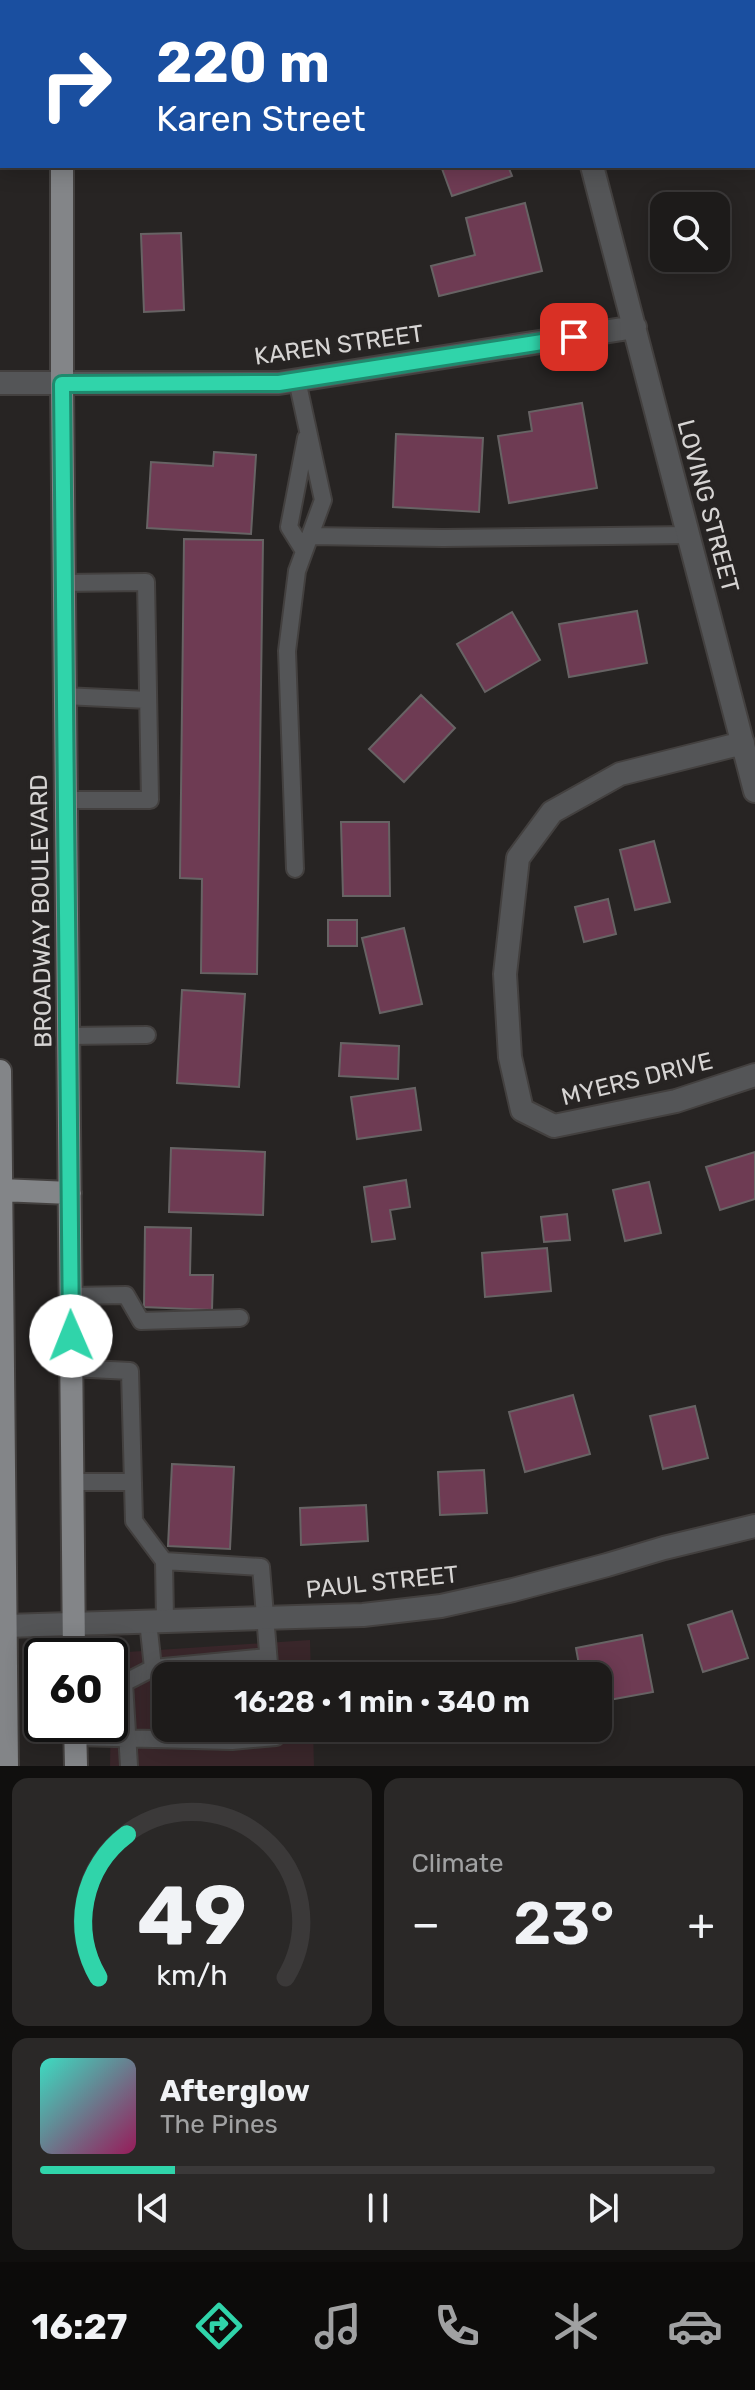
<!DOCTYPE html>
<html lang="en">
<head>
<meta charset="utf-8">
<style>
  :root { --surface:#1d1b1a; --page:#2a2827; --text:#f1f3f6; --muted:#a0a1a2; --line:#3b3939; --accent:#30d4aa }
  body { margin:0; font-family:Rubik,sans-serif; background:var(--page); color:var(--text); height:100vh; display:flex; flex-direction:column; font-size:30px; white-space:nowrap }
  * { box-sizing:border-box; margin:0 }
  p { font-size:26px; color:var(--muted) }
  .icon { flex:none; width:44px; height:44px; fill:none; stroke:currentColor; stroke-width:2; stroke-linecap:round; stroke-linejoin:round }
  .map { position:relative; height:1766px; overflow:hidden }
  .panel { display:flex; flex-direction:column; gap:12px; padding:12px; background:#100f0e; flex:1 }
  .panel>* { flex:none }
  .top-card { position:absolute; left:0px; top:0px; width:756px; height:168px; box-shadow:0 4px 20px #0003,0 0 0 2px var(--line); background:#1a4fa0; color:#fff; overflow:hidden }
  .tools { position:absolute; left:650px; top:192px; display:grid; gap:16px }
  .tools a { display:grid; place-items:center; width:80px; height:80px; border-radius:16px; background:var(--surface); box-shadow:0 4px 20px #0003,0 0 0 2px var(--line); font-size:40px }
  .speed { position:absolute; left:24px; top:1638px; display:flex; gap:16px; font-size:40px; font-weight:700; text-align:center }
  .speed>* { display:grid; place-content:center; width:104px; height:104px; border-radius:50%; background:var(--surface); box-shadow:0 4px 20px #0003,0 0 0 2px var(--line); line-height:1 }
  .speed .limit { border:4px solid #111; border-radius:12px; background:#fff; color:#111 }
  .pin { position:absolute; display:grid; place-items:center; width:68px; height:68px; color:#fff; margin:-34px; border-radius:16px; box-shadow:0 4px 12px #0006 }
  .me { position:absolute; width:88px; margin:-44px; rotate:359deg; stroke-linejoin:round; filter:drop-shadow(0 0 6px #0008) }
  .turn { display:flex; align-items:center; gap:28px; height:168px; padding:0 24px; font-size:36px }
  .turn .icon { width:104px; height:104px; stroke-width:2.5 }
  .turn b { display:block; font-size:56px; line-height:68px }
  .big { font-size:60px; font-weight:600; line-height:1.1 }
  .panel .card { flex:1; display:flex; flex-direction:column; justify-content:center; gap:12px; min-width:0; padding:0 28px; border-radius:16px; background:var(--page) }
  .panel .dial { align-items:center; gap:0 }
  .dial svg { height:208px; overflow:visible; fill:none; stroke:var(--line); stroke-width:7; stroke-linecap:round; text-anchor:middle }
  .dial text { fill:var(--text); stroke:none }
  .song { display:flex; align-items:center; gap:24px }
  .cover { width:96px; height:96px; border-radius:12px; background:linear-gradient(135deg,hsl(170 70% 55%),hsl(330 70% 35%)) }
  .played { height:8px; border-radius:4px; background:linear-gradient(90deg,var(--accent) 20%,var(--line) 20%) }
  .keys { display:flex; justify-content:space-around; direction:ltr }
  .heat { display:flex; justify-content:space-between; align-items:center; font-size:44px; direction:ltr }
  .panel .tiles { flex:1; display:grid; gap:12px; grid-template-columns:1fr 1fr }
  .card:last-child { grid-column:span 2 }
  .trip { position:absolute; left:152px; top:1662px; width:460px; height:80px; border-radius:16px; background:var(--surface); box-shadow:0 4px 20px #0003,0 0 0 2px var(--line); font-weight:600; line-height:80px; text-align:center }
  .tabs { display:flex; height:128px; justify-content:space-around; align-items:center; background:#0c0b0a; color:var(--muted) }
  .tabs .icon { width:56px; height:56px }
  .tabs .current { color:var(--accent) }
  .tabs b { font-size:36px; color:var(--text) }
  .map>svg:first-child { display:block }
</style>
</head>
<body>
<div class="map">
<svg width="755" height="1766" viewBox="0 0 755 1766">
  <rect width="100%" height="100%" fill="#272423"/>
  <path fill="#39262a" d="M 310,1640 L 311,1676 L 166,1676 L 166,1728 L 313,1728 L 314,1766 L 110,1766 L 112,1653 Z"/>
  <path fill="#6e3b53" stroke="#676364" stroke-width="2" d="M 441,166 L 508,166 L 512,176 L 452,196 Z
    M 525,203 L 542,271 L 439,296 L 431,266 L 475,255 L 466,218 Z
    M 181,233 L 184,310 L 144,312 L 141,234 Z
    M 582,403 L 597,488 L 509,503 L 498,436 L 532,431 L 529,412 Z
    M 396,434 L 483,438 L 479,512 L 393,507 Z
    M 214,452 L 256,455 L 251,534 L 147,528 L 151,462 L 213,466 Z
    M 184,539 L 263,540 L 257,974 L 201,973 L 202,879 L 180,878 Z
    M 637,611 L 647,663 L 569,677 L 559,624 Z
    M 512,612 L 540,660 L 485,692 L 457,644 Z
    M 421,695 L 455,728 L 404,782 L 369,749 Z
    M 341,822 L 389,822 L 390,896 L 343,896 Z
    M 654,841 L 670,902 L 635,910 L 620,850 Z
    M 608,899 L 616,934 L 584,942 L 575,907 Z
    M 328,920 L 357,920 L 357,946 L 328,946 Z
    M 404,928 L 422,1004 L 380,1013 L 362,938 Z
    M 182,990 L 245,994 L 239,1087 L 177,1083 Z
    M 341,1043 L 399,1046 L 398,1079 L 339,1076 Z
    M 415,1088 L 421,1130 L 357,1139 L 351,1097 Z
    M 171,1148 L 265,1152 L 263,1215 L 169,1212 Z
    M 755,1152 L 755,1199 L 720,1210 L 706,1167 Z
    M 406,1180 L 410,1207 L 390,1210 L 395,1239 L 372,1242 L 364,1187 Z
    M 649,1182 L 661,1233 L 625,1241 L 613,1190 Z
    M 567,1214 L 570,1240 L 544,1242 L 541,1217 Z
    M 145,1227 L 191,1228 L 190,1275 L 213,1275 L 212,1310 L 144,1307 Z
    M 547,1248 L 551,1291 L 485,1297 L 482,1253 Z
    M 573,1395 L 590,1454 L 525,1472 L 509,1412 Z
    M 695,1406 L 708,1458 L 663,1469 L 650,1416 Z
    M 172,1464 L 234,1467 L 230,1549 L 168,1546 Z
    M 484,1470 L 487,1513 L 440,1515 L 438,1472 Z
    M 366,1505 L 368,1541 L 301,1545 L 300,1508 Z
    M 732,1611 L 748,1658 L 703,1672 L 688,1625 Z
    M 642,1635 L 653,1692 L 598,1702 L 598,1676 L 581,1676 L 576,1648 Z"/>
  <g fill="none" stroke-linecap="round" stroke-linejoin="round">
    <defs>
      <path id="service" d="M 235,2 L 242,0
        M 310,536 L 443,538 L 689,535
        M 304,551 L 289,527 L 306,438
        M 63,583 L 146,582 L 150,800 L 65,800
        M 64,696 L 148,700
        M 295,869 L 287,651 L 297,571 L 323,500 L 297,380
        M 68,1036 L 147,1035
        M 71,1296 L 126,1295 L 141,1321 L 240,1318
        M 71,1368 L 130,1371 L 134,1521 L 164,1561 L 261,1567 L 270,1676
        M 72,1482 L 133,1482
        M 164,1561 L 165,1620
        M 153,1668 L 268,1657
        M 76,1737 L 232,1741 L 276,1737 L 275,1728
        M 129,1766 L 124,1683 L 153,1668 L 148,1621"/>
      <path id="minor" d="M 592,166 L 755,791
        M 0,383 L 279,383 L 635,327
        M 743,743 L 620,774 L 552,812 L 518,858 L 505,974 L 510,1057 L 522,1110 L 554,1126 L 676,1101 L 755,1075
        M 6,1626 L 363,1615 L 441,1606 L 513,1590 L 607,1565 L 664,1548 L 755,1526"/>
      <path id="primary" d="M 60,0 L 60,2
        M 62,166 L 62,384 L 74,1656
        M 0,1071 L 7,1766
        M 1,1190 L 70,1193
        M 75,1724 L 76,1766"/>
    </defs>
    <use href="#service" stroke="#43403f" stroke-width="20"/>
    <use href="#minor" stroke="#43403f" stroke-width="26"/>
    <use href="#primary" stroke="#43403f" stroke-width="26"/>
    <use href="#service" stroke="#545557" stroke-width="16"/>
    <use href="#minor" stroke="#545557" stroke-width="22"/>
    <use href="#primary" stroke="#838588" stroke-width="22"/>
  </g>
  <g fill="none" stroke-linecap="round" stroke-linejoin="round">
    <defs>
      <path id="route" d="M 71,1336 L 62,384 L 279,383 L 574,337"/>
    </defs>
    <use href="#route" stroke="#1f8a6e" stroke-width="20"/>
    <use href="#route" stroke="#30d4aa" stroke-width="14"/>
  </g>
  <g text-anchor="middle" stroke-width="8" stroke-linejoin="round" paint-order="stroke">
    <g font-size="24" fill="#d6d4d3" stroke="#272423">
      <text transform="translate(339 345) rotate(-8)" y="8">KAREN STREET</text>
      <text transform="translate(708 506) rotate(75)" y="8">LOVING STREET</text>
      <text transform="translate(41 911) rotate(-91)" y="8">BROADWAY BOULEVARD</text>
      <text transform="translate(637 1079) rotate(-14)" y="8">MYERS DRIVE</text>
      <text transform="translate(382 1582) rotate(-6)" y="8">PAUL STREET</text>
    </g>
  </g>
</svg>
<div class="tools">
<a><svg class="icon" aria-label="search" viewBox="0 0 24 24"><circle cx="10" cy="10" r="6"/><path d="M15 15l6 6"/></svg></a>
</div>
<div class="speed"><div class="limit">60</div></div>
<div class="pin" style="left:574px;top:337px;background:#d93025"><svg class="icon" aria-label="arrive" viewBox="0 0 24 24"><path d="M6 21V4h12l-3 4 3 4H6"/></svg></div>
<svg class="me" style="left:71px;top:1336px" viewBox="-20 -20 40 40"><circle r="19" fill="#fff"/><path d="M0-13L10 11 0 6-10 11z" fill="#30d4aa"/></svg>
<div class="trip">16:28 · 1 min · 340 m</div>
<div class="top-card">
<div class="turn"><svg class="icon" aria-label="right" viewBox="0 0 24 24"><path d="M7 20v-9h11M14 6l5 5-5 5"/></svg><div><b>220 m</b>Karen Street</div></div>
</div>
</div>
<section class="panel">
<div class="tiles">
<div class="card dial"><svg viewBox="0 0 100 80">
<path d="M14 69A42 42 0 1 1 86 69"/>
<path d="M14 69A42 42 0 0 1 25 14" stroke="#30d4aa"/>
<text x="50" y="56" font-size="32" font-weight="700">49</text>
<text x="50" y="72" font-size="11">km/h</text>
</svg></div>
<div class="card"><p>Climate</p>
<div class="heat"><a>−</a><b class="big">23°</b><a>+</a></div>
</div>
<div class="card">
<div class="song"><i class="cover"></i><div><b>Afterglow</b><p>The Pines</p></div></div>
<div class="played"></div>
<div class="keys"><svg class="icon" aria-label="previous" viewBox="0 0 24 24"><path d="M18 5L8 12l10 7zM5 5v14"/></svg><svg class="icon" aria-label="pause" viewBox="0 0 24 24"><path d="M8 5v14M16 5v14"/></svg><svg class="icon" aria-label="next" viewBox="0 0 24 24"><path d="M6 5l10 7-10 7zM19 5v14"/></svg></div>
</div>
</div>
</section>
<nav class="tabs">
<b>16:27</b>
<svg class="icon current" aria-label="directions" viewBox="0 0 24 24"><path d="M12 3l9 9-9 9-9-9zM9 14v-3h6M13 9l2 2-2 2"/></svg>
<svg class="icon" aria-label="music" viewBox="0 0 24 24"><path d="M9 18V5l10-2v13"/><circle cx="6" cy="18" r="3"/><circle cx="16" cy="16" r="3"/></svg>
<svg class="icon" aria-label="phone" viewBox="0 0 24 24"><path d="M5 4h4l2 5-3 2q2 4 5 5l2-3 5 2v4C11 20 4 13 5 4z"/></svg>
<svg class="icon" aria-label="climate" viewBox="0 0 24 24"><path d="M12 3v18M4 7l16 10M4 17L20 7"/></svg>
<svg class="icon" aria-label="car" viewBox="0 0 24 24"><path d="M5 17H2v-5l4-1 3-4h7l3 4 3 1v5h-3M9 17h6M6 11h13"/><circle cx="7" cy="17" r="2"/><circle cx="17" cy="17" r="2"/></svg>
</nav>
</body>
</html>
